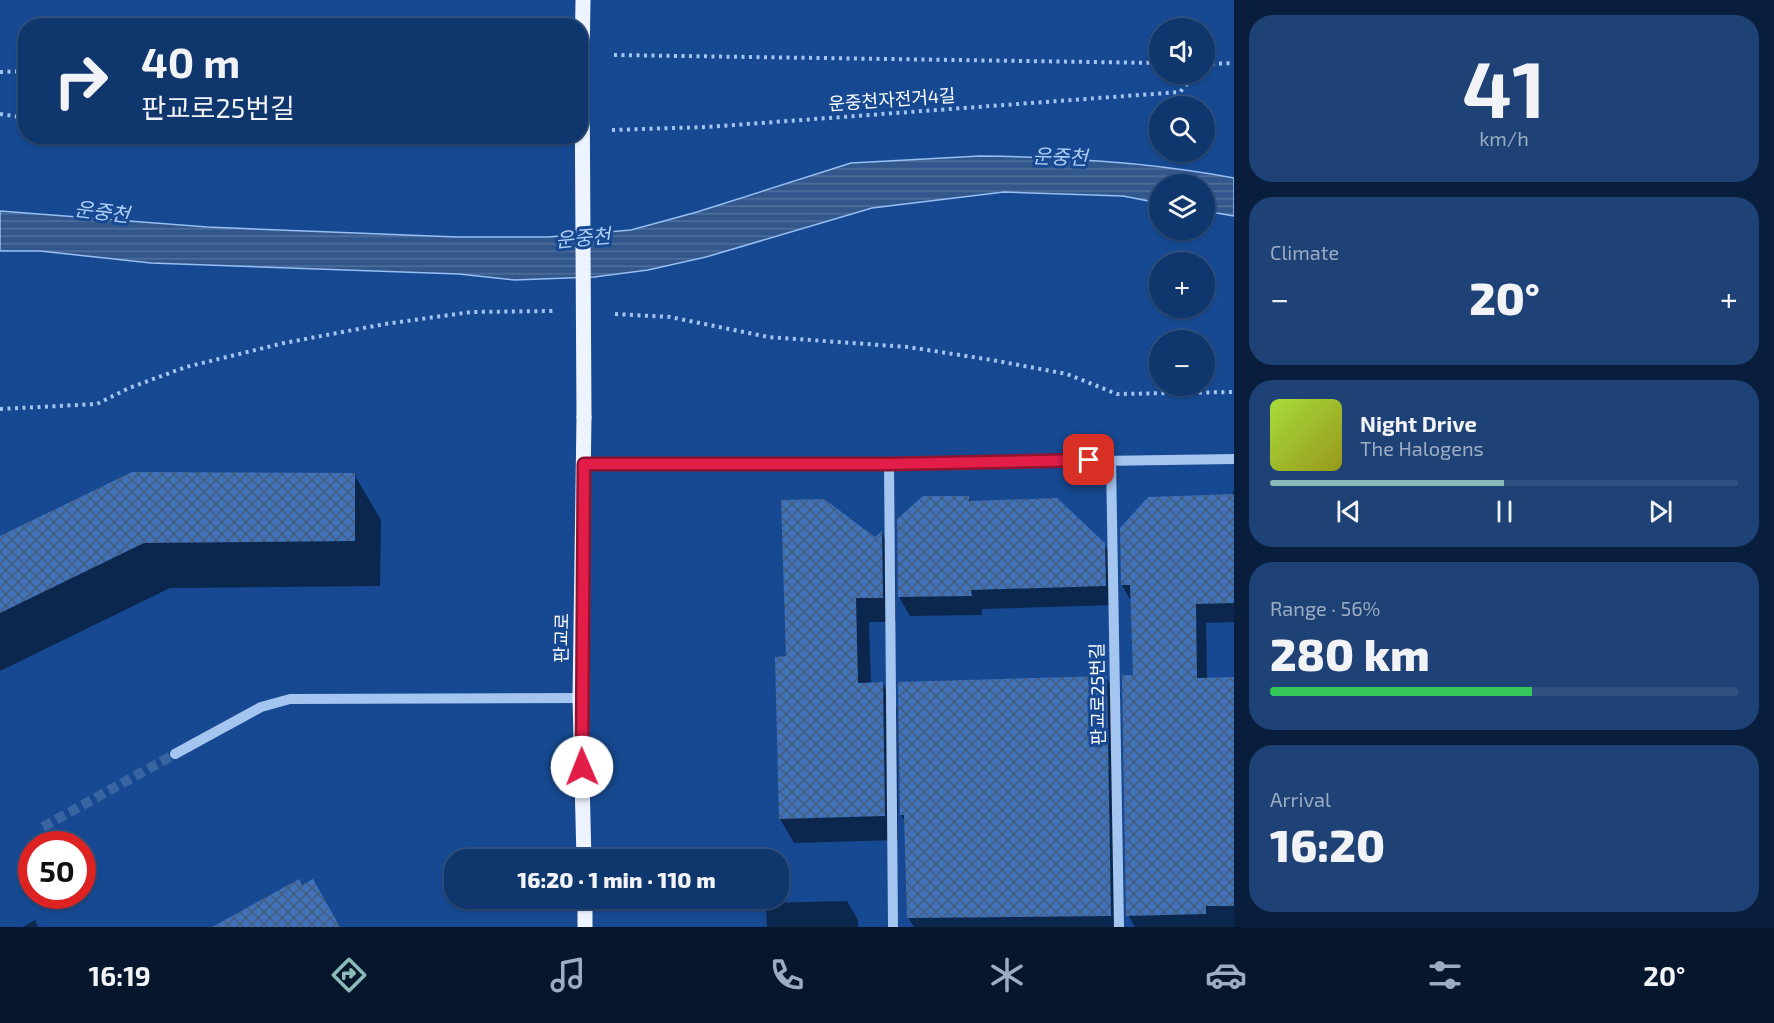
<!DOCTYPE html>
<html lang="en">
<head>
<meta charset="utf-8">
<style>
  :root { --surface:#10376d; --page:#1e4275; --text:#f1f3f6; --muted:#9cacc2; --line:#305180; --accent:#8bbbb9 }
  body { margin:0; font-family:"Exo 2","Noto Sans KR",sans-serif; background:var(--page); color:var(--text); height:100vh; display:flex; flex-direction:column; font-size:22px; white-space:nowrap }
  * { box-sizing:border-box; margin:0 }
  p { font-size:20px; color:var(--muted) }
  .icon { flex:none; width:33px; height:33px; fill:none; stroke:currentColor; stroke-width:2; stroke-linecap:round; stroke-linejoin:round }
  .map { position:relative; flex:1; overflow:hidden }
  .side { display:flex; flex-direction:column; gap:15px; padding:15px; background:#091e3c; width:540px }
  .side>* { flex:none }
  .guide { position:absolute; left:18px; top:18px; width:570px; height:126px; border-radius:24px; box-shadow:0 2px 4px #0004,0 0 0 2px var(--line); background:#10376d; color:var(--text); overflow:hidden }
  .controls { position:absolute; left:1149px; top:18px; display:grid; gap:12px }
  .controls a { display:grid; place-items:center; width:66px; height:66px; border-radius:50%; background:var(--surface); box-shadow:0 2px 4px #0004,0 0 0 2px var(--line); font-size:30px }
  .speed { position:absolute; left:18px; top:831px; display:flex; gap:12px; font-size:30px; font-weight:700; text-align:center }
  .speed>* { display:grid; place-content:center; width:78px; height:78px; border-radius:50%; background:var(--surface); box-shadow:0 2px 4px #0004,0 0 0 2px var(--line); line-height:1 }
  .speed .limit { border:9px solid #d22; background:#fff; color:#111 }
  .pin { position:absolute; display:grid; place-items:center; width:51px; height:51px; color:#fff; margin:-26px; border-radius:12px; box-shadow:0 3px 9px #0006 }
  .me { position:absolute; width:66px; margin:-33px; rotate:359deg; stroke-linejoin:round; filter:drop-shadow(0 0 4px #0008) }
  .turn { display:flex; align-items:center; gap:21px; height:126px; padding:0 24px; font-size:27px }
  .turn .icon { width:78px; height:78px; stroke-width:2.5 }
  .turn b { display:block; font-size:42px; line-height:51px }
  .big { font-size:45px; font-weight:800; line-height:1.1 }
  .side .card { flex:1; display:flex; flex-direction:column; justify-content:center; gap:9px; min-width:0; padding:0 21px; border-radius:24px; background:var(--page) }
  .side .dial { align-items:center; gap:0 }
  .dial b { font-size:78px; line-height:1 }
  .song { display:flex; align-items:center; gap:18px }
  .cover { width:72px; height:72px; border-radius:9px; background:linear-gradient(135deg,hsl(80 70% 55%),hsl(60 70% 35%)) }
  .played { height:6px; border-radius:3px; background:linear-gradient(90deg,var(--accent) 50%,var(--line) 50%) }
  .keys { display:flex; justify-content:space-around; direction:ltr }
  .heat { display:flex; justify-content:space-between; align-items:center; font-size:33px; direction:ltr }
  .charge { height:9px; border-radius:4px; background:linear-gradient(90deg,#34c759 56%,var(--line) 0) }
  .trip { position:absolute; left:444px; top:849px; width:345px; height:60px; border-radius:24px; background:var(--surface); box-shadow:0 2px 4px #0004,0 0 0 2px var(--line); font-weight:800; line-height:60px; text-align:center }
  .menu { display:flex; height:96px; justify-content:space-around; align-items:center; background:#06162c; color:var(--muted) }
  .menu .icon { width:42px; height:42px }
  .menu .on { color:var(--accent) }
  .menu b { font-size:27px; color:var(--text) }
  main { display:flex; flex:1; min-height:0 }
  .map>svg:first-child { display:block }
</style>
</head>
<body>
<main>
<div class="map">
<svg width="1234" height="927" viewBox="0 0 1234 927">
  <defs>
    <pattern id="water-rules" width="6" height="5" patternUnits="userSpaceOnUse" patternTransform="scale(1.5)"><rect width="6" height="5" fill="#32578c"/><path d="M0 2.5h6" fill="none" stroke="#51709d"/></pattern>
    <pattern id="building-cross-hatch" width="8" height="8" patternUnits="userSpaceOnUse" patternTransform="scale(1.5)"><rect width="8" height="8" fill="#3f72b9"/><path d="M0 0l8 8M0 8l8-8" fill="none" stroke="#465d7d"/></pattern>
  </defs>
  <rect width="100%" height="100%" fill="#164991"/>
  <path fill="url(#water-rules)" stroke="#97bff3" stroke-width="1.5" d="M 980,156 C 1066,157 1150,162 1234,178 L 1234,216 L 1205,211 L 1204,184 L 1160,184 L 1159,203 L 1123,196 L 1004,192 L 872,208 L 706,257 L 648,270 L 594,277 L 514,280 L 459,274 L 151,263 L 40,251 L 0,251 L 0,211 L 207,227 L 457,237 L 548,237 L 631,230 L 697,212 L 851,163 Z"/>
  <path fill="#0007" d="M 354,474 L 381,520 L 380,586 L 170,588 L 0,671 L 0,538 Z
    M 1233,491 L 1234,491 L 1234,622 L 1206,623 L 1207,679 L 1234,678 L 1234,927 L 1135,927 L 1128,915 L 1135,676 L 1132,603 L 1122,585 L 1233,495 Z
    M 968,497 L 971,502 L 1104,544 L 1115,564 L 1116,605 L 982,609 L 982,615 L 910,616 L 899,597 Z
    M 882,533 L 895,557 L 896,622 L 869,622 L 871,684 L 883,684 L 897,708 L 898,840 L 794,843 L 780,819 L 787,658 Z
    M 1106,677 L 1118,697 L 1121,927 L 914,927 L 908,917 L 906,823 L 901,815 L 900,683 Z
    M 847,901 L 858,920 L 858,927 L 767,927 L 766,903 Z
    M 35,920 L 38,927 L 23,927 Z"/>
  <path fill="url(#building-cross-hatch)" d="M 132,472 L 355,473 L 355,541 L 144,543 L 0,613 L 0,536 Z
    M 1234,494 L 1234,603 L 1196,604 L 1197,678 L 1234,677 L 1234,906 L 1206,906 L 1206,914 L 1126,916 L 1122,675 L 1133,675 L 1130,585 L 1121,585 L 1120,528 L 1148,497 Z
    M 923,496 L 969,496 L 969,501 L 1057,498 L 1105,543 L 1106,586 L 971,590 L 972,596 L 898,597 L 897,519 Z
    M 824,499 L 875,537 L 882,531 L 883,598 L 856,598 L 858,683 L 883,682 L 885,816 L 779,819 L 775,657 L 786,656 L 781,500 Z
    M 1107,676 L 1111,916 L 907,918 L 904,815 L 900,815 L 898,682 Z
    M 299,879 L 302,885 L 313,879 L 340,927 L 212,927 Z"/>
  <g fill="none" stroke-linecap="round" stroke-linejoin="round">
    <path stroke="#3964a2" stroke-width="10" stroke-dasharray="10 5" stroke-linecap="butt" d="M 43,827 L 175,754"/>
    <path stroke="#a4c5f0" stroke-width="4" stroke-dasharray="3 4.5" stroke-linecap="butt" d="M 614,55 L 1160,63
      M 1204,64 L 1234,63
      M 0,72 L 26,71
      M 0,114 L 26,118
      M 612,130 L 707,127 L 1180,92 L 1196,74
      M 233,136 L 288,141 L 443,136
      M 615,314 L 670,317 L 768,337 L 908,347 L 992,360 L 1067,374 L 1117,394 L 1234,392
      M 0,409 L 97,404 L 129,388 L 186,367 L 284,343 L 385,324 L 471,312 L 553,311"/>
    <path stroke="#a4c5f0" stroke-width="10" d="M 1111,460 L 1119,927
      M 584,464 L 889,464 L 1234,459
      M 889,464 L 893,927
      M 175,754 L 261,707 L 290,699 L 580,698"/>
    <path stroke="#edf4ff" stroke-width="15" d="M 582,65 L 583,0
      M 584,417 L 580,698 L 584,860
      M 585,898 L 585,927"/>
    <path stroke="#edf4ff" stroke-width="15" d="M 582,65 L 584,417"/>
  </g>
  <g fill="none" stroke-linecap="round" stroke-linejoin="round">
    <defs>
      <path id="route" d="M 582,767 L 584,464 L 889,464 L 1089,460"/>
    </defs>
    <use href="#route" stroke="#92132f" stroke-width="15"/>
    <use href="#route" stroke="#e11d48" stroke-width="10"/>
  </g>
  <g text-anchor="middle" stroke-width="6" stroke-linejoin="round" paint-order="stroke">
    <g font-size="18" fill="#fff" stroke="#164991">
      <text transform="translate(892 100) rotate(-4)" y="6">운중천자전거4길</text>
      <text transform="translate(562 638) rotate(-89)" y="6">판교로</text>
      <text transform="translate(1098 694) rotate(-91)" y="6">판교로25번길</text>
    </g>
    <g font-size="20" font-style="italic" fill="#b0cff7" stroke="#164991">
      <text transform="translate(1060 157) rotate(2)" y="7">운중천</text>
      <text transform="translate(102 212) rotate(7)" y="7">운중천</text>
      <text transform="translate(583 238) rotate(-5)" y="7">운중천</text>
    </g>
  </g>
</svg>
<div class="controls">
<a><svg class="icon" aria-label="sound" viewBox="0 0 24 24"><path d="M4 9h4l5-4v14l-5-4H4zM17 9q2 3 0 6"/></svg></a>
<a><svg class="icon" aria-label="search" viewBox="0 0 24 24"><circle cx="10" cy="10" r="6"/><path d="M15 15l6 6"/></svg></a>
<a><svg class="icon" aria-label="layers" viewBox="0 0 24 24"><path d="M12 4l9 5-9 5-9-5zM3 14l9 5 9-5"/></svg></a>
<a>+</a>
<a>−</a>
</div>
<div class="speed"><div class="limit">50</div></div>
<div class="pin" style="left:1089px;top:460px;background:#d93025"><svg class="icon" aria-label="arrive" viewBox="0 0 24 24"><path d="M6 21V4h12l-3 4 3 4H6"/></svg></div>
<svg class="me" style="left:582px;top:767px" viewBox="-20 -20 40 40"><circle r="19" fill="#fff"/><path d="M0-13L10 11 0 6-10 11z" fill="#e11d48"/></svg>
<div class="trip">16:20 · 1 min · 110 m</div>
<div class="guide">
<div class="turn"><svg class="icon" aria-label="right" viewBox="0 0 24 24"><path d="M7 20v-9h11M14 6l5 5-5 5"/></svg><div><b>40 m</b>판교로25번길</div></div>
</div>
</div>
<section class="side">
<div class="card dial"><b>41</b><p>km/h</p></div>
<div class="card"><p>Climate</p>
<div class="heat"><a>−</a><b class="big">20°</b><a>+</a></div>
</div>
<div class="card">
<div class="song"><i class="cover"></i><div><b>Night Drive</b><p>The Halogens</p></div></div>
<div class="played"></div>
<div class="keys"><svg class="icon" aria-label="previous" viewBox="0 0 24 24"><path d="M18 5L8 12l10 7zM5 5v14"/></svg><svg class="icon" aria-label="pause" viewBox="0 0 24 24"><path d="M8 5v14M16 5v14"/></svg><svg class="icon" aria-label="next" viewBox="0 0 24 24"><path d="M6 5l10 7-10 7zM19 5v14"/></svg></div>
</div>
<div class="card"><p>Range · 56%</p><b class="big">280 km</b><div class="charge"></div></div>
<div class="card"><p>Arrival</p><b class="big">16:20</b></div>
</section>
</main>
<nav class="menu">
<b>16:19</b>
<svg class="icon on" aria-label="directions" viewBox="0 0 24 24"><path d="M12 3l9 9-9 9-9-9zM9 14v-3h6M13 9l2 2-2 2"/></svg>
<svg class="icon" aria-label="music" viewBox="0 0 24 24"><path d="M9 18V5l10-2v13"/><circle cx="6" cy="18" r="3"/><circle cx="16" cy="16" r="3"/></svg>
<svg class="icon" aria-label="phone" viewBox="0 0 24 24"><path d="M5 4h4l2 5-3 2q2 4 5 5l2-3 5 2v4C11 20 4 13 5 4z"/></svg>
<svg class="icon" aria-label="climate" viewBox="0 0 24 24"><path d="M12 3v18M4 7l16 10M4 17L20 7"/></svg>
<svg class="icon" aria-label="car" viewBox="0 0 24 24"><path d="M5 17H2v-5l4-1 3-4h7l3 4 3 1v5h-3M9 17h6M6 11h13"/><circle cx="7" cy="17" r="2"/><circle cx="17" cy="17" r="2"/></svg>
<svg class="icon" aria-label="filters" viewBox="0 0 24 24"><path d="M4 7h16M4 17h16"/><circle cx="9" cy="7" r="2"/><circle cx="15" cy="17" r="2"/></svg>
<b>20°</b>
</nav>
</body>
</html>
